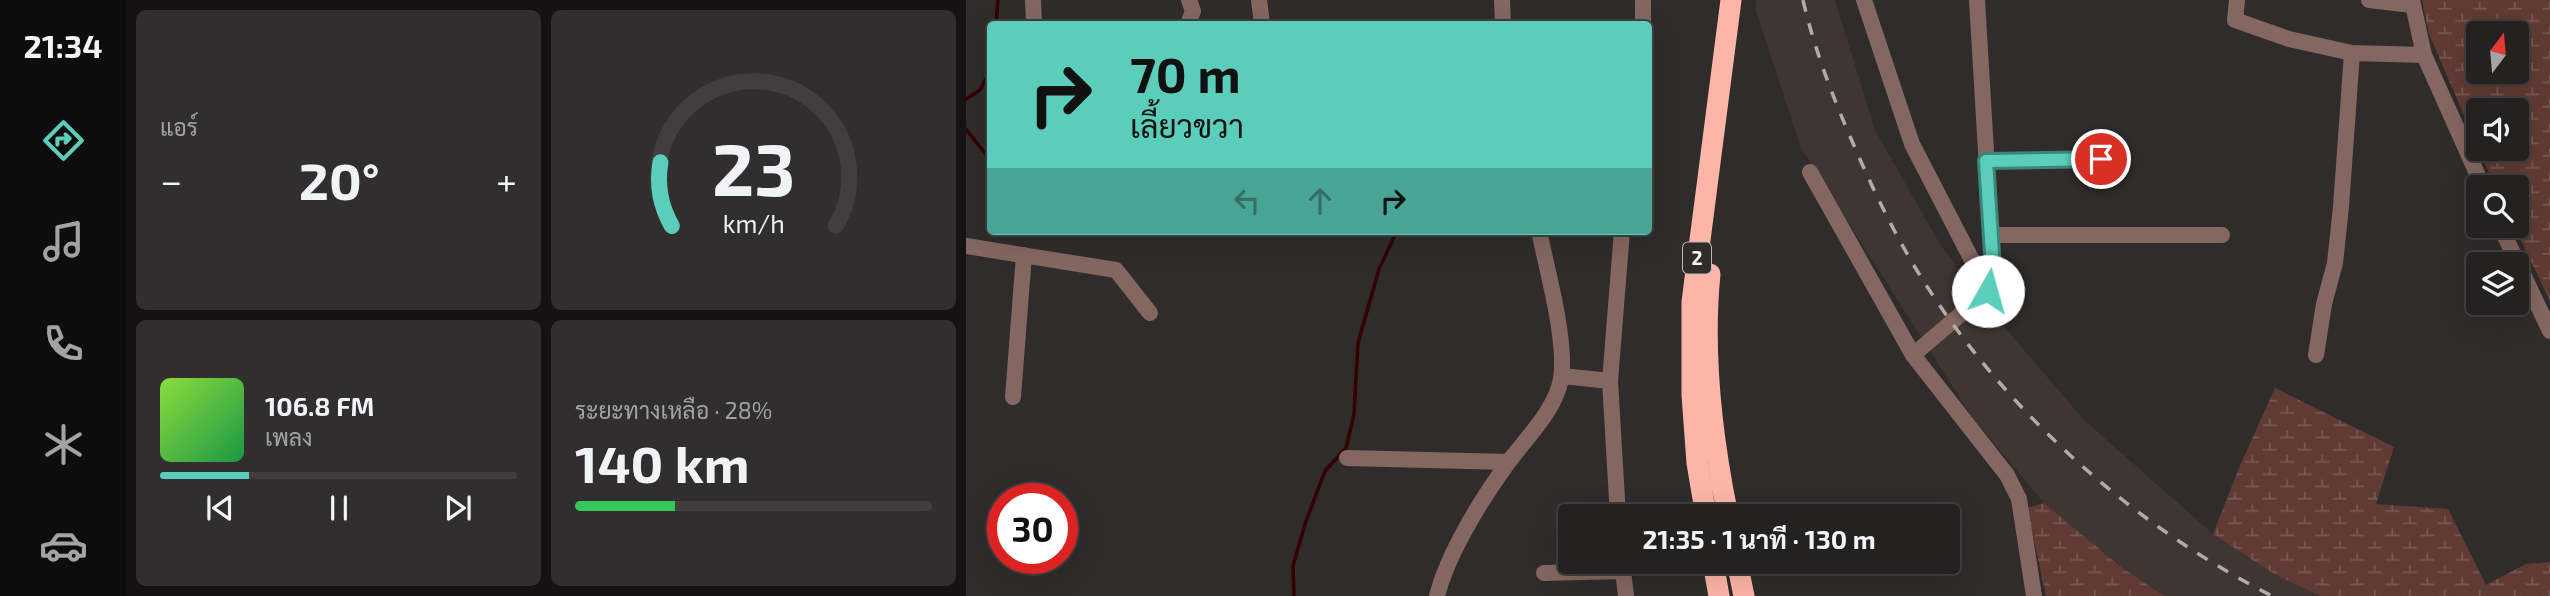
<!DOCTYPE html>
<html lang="th">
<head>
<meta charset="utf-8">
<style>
  :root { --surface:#242121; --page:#302e2e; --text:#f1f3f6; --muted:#a3a3a5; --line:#413e3f; --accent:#5bcebb }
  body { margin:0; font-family:"Exo 2",Sarabun,sans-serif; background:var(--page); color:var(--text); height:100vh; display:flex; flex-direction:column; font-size:26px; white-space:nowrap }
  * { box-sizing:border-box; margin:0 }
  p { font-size:23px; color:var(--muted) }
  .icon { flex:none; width:38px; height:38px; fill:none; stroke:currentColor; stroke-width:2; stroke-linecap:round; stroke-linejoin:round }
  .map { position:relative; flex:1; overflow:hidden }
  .sheet { display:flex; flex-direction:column; gap:10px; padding:10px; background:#141212; width:840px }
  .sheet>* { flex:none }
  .guide { position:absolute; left:21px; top:21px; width:665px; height:214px; border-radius:7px; box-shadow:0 7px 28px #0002,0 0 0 2px var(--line); background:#5bcebb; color:#111; overflow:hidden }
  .needle { width:46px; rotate:16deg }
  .controls { position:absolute; left:1500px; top:21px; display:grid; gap:14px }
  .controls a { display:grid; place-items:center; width:63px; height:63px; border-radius:7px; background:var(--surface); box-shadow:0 7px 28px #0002,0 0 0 2px var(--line); font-size:35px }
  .speed { position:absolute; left:21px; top:483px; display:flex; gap:14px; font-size:35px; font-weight:700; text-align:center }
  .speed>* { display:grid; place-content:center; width:91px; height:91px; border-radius:50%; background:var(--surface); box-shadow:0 7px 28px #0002,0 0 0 2px var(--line); line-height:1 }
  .speed .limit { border:10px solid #d22; background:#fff; color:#111 }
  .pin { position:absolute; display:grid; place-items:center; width:60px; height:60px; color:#fff; margin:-30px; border:4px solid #fff; border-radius:50%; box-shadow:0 2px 7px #0007 }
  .me { position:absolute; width:77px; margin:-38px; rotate:7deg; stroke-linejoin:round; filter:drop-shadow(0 0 5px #0008) }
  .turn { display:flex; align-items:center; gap:24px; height:147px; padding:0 28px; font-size:32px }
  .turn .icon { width:91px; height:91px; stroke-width:2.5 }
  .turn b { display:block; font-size:49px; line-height:60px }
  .lanes { display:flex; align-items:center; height:66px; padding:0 28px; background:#0003; justify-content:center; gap:35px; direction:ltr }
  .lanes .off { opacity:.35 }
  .big { font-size:52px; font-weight:700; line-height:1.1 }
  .sheet .widget { flex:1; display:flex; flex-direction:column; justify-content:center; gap:10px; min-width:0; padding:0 24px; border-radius:10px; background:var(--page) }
  .sheet .dial { align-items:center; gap:0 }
  .dial svg { height:182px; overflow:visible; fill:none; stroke:var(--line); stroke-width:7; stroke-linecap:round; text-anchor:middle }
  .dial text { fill:var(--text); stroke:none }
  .song { display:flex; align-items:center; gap:21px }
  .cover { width:84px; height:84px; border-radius:10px; background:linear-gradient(135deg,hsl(90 70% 55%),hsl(140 70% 35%)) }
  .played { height:7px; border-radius:4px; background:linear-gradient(90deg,var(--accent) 25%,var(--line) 25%) }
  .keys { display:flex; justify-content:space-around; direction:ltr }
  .heat { display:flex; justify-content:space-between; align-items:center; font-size:38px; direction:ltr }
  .charge { height:10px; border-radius:5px; background:linear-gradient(90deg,#34c759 28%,var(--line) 0) }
  .sheet .tiles { flex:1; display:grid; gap:10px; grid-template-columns:repeat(2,1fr) }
  .trip { position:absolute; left:592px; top:504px; width:402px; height:70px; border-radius:7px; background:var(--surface); box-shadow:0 7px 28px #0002,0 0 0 2px var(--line); font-weight:700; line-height:70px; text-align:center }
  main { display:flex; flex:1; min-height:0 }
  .tab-bar { display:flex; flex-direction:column; width:126px; justify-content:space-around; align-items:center; background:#0e0d0d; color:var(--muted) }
  .tab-bar .icon { width:49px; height:49px }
  .tab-bar .on { color:var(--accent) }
  .tab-bar b { font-size:32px; color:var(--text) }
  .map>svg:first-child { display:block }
</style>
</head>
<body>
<main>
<nav class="tab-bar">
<b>21:34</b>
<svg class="icon on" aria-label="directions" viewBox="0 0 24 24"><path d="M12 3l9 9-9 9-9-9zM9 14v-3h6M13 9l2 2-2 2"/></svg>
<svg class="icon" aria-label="music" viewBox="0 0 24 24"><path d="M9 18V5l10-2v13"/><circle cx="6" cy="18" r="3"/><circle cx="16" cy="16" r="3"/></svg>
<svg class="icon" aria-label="phone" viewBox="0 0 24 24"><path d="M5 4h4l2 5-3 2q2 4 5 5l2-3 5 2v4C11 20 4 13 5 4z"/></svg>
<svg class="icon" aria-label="climate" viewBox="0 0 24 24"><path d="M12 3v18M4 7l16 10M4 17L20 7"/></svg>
<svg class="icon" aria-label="car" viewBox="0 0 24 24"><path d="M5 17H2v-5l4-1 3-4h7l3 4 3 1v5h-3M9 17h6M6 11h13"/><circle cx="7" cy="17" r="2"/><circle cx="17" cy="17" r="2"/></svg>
</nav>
<section class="sheet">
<div class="tiles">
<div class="widget"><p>แอร์</p>
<div class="heat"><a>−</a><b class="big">20°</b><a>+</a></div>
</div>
<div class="widget dial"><svg viewBox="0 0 100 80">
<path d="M14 69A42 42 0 1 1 86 69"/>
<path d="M14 69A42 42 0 0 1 9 41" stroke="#5bcebb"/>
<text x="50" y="56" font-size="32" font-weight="700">23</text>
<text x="50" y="72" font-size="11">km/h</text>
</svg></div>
<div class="widget">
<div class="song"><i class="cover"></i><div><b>106.8 FM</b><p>เพลง</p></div></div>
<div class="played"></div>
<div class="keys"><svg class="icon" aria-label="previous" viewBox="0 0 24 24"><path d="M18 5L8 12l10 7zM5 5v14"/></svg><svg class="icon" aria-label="pause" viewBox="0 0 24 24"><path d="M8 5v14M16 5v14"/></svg><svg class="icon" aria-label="next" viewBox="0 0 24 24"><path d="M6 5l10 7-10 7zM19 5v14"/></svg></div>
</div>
<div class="widget"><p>ระยะทางเหลือ · 28%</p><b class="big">140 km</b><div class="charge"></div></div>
</div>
</section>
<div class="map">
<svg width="1584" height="596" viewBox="0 0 1584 596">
  <defs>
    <pattern id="wetland-marsh" width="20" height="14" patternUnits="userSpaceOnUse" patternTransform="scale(1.75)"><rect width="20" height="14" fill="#603b34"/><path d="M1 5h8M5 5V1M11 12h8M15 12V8" fill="none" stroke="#775852"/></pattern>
  </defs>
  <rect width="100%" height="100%" fill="#302c2c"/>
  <path fill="#3f3532" d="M 790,0 L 869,0 L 909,130 L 975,246 L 1040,329 L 1118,420 L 1247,534 L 1308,574 L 1354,596 L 1198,596 L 1154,566 L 1078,503 L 1006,417 L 835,148 L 790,11 Z"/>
  <path fill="url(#wetland-marsh)" fill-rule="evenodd" d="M 1456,0 L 1584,0 L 1584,301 L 1548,226 L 1550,226 L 1550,187 L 1529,187 L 1463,34 ZM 1512,33 L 1550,33 L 1550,72 L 1512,72 ZM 1512,110 L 1550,110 L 1550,149 L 1512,149 Z
    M 1309,388 L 1428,447 L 1410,504 L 1482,509 L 1520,585 L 1560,564 L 1584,562 L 1584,596 L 1354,596 L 1308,574 L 1247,534 L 1273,468 Z
    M 1078,503 L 1154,566 L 1198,596 L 1080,596 L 1061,508 Z"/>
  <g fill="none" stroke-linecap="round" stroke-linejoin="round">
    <path stroke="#340000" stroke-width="3.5" d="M 30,24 L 32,0
      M 0,99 L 14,90 L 24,71
      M 0,129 L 24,160
      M 328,596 L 327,566 L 339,524 L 359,471 L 380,448 L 388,414 L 392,343 L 413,269 L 431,231"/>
    <path stroke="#846761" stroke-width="16" d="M 67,0 L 68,24
      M 293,0 L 296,24
      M 536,0 L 537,24
      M 898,0 L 946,144 L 1022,291
      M 1271,0 L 1269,20 L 1323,39 L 1386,53 L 1458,55
      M 1403,0 L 1446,5
      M 1446,0 L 1458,55 L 1517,187
      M 222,24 L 227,11 L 223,0
      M 677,24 L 677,0
      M 1020,161 L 1135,159
      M 844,172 L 947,355 L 1041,475 L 1053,499 L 1068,596
      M 1534,226 L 1584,331
      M 1025,235 L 1256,235
      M 0,246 L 150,270 L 184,313
      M 947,355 L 1022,291 L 1027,269 L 1011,0
      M 1350,355 L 1358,304 L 1369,263 L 1375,207 L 1386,53
      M 596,376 L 644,381
      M 47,397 L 58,255
      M 381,458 L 542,462
      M 652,516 L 644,381 L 656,231
      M 656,562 L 660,596
      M 578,573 L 657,571
      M 471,596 C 482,553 515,500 541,464 C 560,438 589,411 595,379 C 601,341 581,270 573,231"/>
    <path stroke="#fdb5a8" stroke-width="21" d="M 744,274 C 736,354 746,438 762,516
      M 740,516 L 731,463 L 726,395 L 726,302 L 765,0
      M 747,562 L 753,596
      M 771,562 L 778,596"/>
    <path stroke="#afacac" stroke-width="3.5" stroke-dasharray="12 12" stroke-linecap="butt" d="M 837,0 C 848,48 866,95 886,141 C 904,183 924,225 947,264 C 1031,404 1161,522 1306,596"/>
  </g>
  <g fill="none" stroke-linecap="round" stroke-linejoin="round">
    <defs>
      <path id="route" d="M 1022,291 L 1027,269 L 1020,161 L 1135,159"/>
    </defs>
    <use href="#route" stroke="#3b867a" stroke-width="18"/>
    <use href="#route" stroke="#5bcebb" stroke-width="12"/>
  </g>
  <g text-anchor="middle" stroke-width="7" stroke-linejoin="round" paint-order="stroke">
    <rect fill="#302c2c" stroke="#b9b6b6" stroke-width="2" x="717" y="242.5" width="28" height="31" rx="5"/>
    <g font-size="19" font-weight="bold" fill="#f4f1f1">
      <text x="731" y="265">2</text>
    </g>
  </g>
</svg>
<div class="controls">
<a><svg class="needle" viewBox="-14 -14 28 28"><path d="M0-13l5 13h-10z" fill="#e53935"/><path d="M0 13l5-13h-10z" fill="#a3a3a5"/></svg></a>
<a><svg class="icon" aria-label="sound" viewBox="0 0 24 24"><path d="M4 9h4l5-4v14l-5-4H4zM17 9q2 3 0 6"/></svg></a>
<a><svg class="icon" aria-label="search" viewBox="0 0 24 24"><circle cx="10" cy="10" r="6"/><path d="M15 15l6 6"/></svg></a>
<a><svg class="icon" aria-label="layers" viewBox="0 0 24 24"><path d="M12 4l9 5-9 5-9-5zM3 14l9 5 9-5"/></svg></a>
</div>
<div class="speed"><div class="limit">30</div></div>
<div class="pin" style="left:1135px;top:159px;background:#d93025"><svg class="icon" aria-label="arrive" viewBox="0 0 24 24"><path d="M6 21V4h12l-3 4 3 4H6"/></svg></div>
<svg class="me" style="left:1022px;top:291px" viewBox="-20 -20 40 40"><circle r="19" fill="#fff"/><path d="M0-13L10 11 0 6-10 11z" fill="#5bcebb"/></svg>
<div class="trip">21:35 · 1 นาที · 130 m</div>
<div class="guide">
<div class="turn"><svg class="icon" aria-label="right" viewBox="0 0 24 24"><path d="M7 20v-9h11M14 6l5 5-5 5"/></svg><div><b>70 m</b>เลี้ยวขวา</div></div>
<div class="lanes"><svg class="icon off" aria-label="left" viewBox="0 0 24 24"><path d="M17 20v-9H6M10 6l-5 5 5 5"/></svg><svg class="icon off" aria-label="ahead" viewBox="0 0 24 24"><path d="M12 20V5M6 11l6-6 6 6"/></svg><svg class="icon" aria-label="right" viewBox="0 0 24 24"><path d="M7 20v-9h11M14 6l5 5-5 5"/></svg></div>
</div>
</div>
</main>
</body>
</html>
